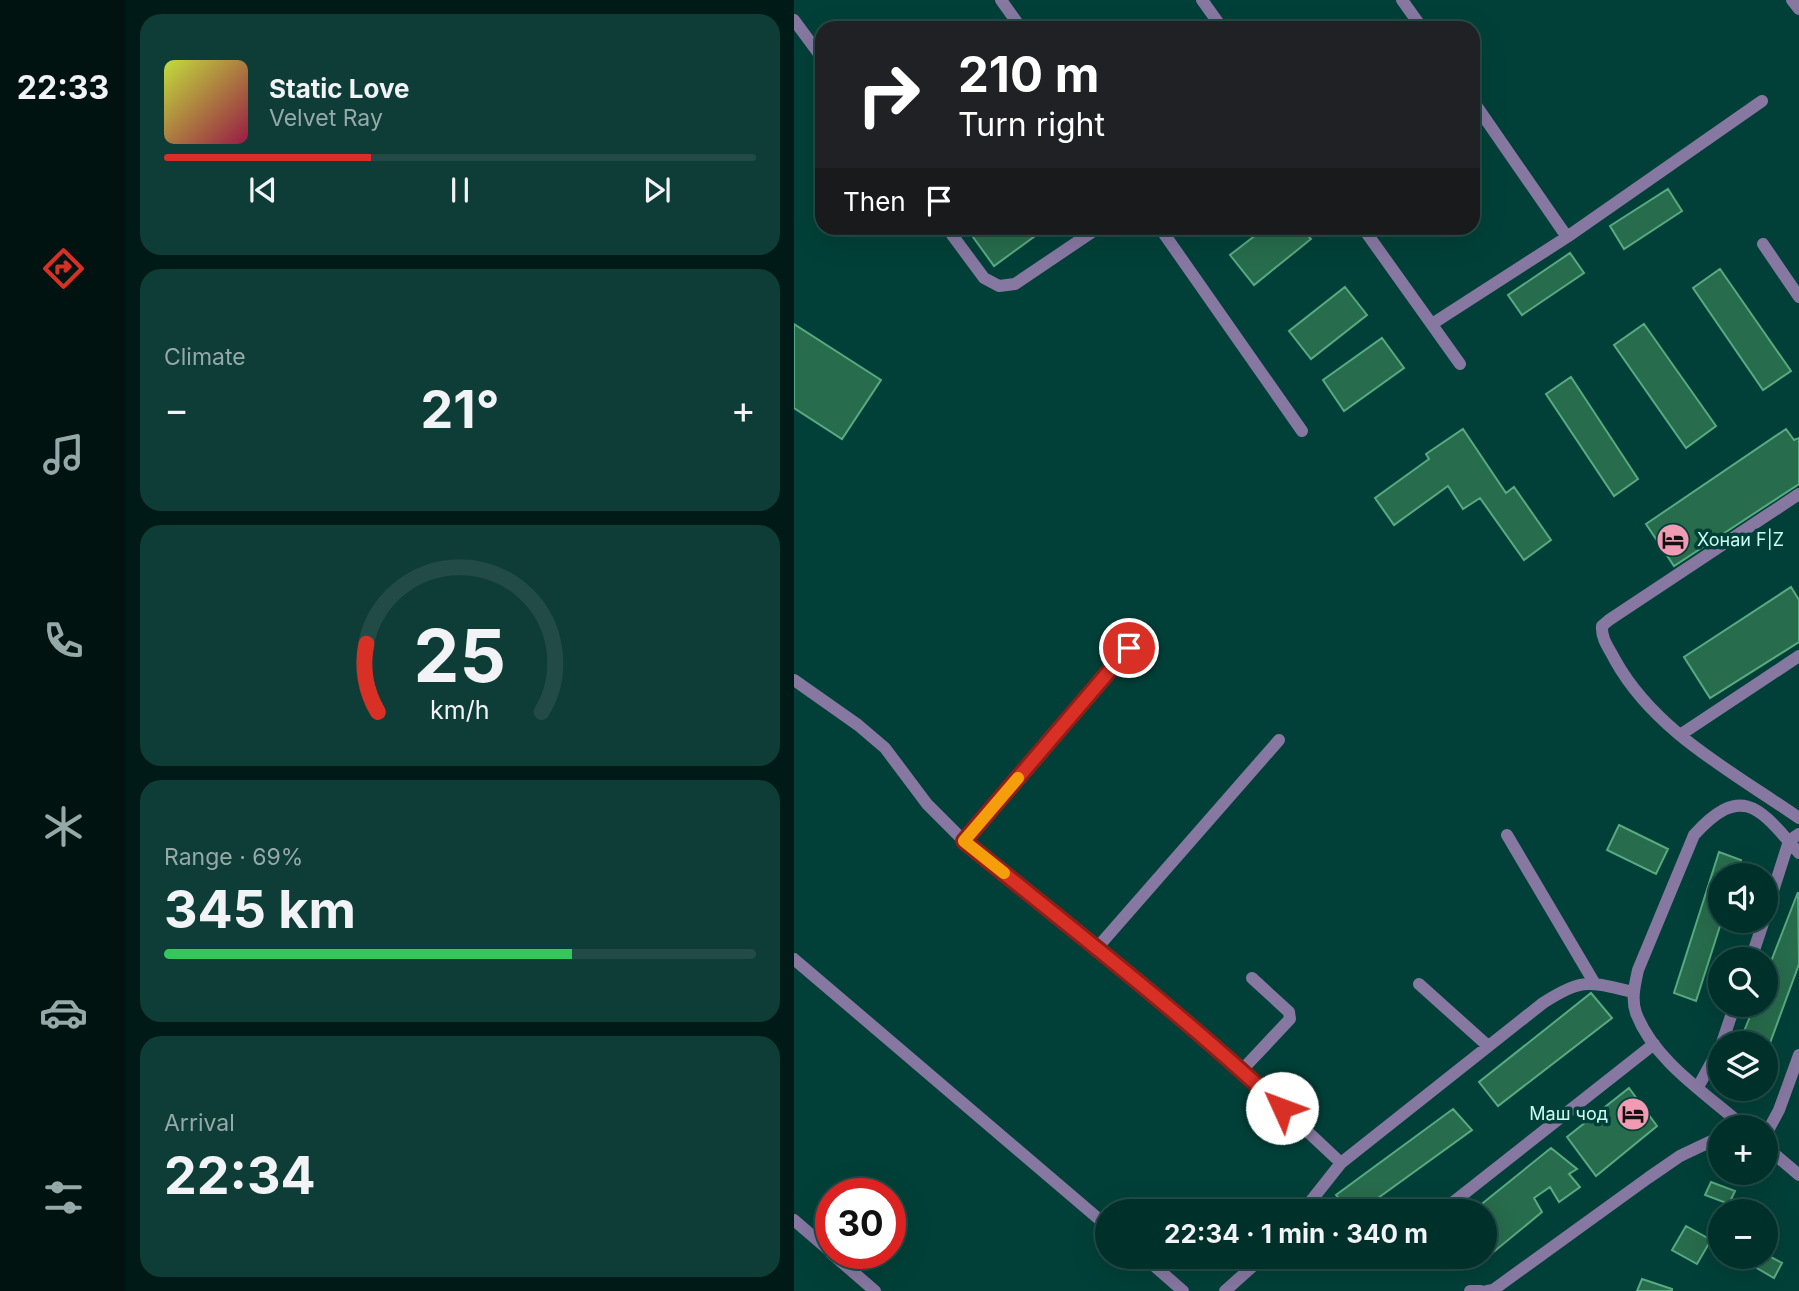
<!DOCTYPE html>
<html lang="en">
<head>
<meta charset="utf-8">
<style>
  :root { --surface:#00302a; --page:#0e3c36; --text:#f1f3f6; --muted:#95a9a8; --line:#224b47; --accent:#d93025 }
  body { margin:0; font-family:Inter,sans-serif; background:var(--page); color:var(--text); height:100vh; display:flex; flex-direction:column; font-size:26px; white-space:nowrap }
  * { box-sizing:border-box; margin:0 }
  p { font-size:23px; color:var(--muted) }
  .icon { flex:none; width:38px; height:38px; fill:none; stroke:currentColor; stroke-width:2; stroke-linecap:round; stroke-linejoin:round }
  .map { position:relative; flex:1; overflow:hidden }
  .drawer { display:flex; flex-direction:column; gap:14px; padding:14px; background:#001a17; width:668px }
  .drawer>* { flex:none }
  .top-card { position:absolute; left:21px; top:21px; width:665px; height:214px; border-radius:21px; box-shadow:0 7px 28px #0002,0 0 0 2px var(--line); background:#202124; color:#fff; overflow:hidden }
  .buttons { position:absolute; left:914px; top:863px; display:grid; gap:14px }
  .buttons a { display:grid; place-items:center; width:70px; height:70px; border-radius:50%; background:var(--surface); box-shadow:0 7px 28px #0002,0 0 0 2px var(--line); font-size:35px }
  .speed { position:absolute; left:21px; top:1178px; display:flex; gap:14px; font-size:35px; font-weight:700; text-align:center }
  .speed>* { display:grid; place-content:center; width:91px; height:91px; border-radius:50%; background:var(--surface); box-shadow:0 7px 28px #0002,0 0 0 2px var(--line); line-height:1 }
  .speed .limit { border:10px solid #d22; background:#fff; color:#111 }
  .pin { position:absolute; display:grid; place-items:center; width:60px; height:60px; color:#fff; margin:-30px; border:4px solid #fff; border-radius:50%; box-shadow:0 2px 7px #0007 }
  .me { position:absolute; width:77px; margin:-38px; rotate:313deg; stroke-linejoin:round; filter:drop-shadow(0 0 5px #0008) }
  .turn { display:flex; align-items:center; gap:24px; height:147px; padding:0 28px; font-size:32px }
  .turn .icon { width:91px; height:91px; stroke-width:2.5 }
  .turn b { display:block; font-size:49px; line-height:60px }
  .then { display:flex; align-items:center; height:66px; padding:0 28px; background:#0003; gap:14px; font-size:26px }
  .big { font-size:52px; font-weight:700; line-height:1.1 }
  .drawer .card { flex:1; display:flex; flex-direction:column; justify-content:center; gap:10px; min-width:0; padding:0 24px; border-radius:21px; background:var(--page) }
  .drawer .dial { align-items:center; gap:0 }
  .dial svg { height:182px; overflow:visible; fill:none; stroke:var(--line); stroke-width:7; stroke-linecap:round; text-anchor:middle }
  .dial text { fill:var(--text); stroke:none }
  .song { display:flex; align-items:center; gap:21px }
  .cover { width:84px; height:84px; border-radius:10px; background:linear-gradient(135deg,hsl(70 70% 55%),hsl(340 70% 35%)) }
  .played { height:7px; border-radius:4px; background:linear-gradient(90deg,var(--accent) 35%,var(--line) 35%) }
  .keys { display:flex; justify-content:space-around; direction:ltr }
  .heat { display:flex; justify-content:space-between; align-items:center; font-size:38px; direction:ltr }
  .charge { height:10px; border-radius:5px; background:linear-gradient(90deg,#34c759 69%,var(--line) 0) }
  .trip { position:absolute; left:301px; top:1199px; width:402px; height:70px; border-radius:35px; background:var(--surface); box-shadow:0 7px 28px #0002,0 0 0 2px var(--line); font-weight:700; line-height:70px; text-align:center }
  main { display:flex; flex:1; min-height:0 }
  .menu { display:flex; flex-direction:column; width:126px; justify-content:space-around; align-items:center; background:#001311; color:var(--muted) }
  .menu .icon { width:49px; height:49px }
  .menu .current { color:var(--accent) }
  .menu b { font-size:32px; color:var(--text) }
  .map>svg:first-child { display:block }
</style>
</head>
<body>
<main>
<nav class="menu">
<b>22:33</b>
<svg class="icon current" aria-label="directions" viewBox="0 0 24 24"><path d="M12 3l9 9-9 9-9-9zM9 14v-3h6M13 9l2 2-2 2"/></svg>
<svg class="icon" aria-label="music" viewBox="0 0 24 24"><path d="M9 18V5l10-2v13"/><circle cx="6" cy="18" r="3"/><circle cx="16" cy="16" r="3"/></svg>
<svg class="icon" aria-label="phone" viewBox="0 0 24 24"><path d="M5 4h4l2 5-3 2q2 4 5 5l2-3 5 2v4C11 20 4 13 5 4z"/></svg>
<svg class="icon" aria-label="climate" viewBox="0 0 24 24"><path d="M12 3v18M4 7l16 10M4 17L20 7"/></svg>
<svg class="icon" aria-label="car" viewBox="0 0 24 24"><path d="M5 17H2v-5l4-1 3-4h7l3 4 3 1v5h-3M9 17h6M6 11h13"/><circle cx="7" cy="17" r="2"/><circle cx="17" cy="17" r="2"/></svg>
<svg class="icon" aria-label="filters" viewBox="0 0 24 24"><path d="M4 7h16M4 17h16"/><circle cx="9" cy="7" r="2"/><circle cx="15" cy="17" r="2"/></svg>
</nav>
<section class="drawer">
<div class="card">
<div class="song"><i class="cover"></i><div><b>Static Love</b><p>Velvet Ray</p></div></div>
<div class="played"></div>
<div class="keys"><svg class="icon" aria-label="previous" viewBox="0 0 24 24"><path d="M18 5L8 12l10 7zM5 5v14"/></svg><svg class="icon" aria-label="pause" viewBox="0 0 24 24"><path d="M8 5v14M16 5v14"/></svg><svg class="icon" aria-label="next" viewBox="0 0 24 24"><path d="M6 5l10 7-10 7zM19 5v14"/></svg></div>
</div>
<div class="card"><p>Climate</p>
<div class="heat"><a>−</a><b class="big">21°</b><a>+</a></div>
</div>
<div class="card dial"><svg viewBox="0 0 100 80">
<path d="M14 69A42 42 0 1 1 86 69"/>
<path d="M14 69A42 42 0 0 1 9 39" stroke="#d93025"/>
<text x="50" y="56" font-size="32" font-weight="700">25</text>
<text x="50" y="72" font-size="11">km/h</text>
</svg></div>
<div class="card"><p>Range · 69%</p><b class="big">345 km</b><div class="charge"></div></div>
<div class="card"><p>Arrival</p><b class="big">22:34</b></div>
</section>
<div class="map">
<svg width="1005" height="1291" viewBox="0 0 1005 1291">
  <rect width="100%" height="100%" fill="#004038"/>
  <path fill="#276c4c" stroke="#58aa81" stroke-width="2" d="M 874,189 L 888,211 L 830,249 L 816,226 Z
    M 193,228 L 252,228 L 200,266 L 179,237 Z
    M 471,228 L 507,228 L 517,239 L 460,285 L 436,255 Z
    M 776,253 L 790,273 L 728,315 L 714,295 Z
    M 926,269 L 997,371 L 969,390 L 899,288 Z
    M 551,287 L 573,315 L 517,359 L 495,331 Z
    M 0,324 L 87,380 L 48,439 L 0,408 Z
    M 850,324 L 922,426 L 892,448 L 820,345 Z
    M 588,338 L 610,368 L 550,411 L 529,380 Z
    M 777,377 L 844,479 L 820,496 L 752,394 Z
    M 669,429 L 712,493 L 720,487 L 757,540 L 730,560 L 686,498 L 669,509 L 654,486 L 600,525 L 581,498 L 635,459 L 632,454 Z
    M 992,429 L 1000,440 L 1005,438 L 1005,484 L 880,566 L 852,524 Z
    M 997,587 L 1005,600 L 1005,642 L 916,698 L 890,657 Z
    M 825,825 L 874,849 L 862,874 L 813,850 Z
    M 925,852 L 947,860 L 942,875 L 926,875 L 926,926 L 902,1001 L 880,993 Z
    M 1004,892 L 1005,964 L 976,1043 L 958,1043 L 947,1039 L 961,1004 L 971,1004 L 971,977 Z
    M 797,993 L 818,1018 L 704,1106 L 685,1082 Z
    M 835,1088 L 863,1126 L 802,1176 L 773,1137 Z
    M 659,1109 L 678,1130 L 566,1211 L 555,1211 L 542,1195 Z
    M 757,1148 L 783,1169 L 775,1174 L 786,1187 L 765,1202 L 756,1187 L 740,1198 L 748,1212 L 691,1259 L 691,1211 L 679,1211 Z
    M 917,1182 L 941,1191 L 935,1204 L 911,1195 Z
    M 892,1226 L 917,1240 L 903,1264 L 878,1250 Z
    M 942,1256 L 975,1256 L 988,1263 L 980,1278 Z
    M 848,1279 L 878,1289 L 878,1291 L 843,1291 Z"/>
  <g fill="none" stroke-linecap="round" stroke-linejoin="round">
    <path stroke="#8778a2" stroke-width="12" d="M 207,0 L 227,28
      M 408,0 L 428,28
      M 608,0 L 628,28
      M 998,0 L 1005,9
      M 0,20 L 28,58
      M 679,101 L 773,237
      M 153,228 L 190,278 L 205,286 L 221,284 L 304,228
      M 366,228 L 508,431
      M 569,228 L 666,364
      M 969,244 L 1005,297
      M 638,324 L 773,237 L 968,101
      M 1005,494 L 815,620 L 808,626 C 807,639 815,648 821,660 C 861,732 939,772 1005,818
      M 0,680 L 64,725 L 91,748 L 133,804 L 170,841 L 448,1070 L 547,1163 L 509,1211
      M 886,735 L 1005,656
      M 713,835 L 801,984
      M 170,841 L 335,648
      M 971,916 L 995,841 L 1005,834
      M 303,948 L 485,740
      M 0,959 L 313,1226
      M 957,959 L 970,920
      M 625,984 L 694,1046
      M 928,1043 L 941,1004
      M 448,1070 L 496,1019 L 495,1012 L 458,978
      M 904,1087 L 926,1047
      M 950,1127 C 913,1094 860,1061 842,1013 C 837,999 841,984 844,970 L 900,835 C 949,781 967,810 1005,853
      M 971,1136 L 985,1110 L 1005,1055
      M 971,1146 L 1005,1175
      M 547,1163 L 749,1003 C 789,977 795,982 839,992
      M 648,1211 L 860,1044
      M 0,1220 L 37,1252
      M 37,1253 L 81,1291
      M 349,1256 L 389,1291
      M 431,1291 L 470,1256
      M 676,1291 L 687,1291
      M 693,1291 L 699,1290 L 854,1178 L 886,1156 L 926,1137"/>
  </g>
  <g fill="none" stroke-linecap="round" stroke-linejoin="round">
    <defs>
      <path id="route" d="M 335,648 L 170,841 C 277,928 387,1013 488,1108"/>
    </defs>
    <use href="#route" stroke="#8d1f18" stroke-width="18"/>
    <use href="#route" stroke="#d93025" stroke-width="12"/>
    <path stroke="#f59e0b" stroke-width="12" d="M 210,873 L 170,841 L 224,778"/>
  </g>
  <defs>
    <symbol id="hotel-disc" viewBox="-11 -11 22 22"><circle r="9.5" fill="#f09ab4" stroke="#004038"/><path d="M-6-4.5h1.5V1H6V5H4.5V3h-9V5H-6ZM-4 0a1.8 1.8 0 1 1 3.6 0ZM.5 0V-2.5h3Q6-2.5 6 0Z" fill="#111"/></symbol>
  </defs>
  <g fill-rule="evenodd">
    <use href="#hotel-disc" x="860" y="521" width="38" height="38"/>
    <use href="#hotel-disc" x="820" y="1095" width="38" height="38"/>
  </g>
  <g text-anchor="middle" stroke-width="7" stroke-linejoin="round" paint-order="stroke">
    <g font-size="18" fill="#cbfcf1" stroke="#004038" text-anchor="start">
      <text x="903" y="546">Хонаи F|Z</text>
      <text x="814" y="1120" text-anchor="end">Маш чод</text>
    </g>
  </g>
</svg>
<div class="buttons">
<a><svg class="icon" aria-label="sound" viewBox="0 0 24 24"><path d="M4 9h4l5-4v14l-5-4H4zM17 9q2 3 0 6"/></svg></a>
<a><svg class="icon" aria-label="search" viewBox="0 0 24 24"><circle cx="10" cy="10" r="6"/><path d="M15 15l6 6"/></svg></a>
<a><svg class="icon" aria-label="layers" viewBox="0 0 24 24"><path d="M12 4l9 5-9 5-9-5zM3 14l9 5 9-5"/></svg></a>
<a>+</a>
<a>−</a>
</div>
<div class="speed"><div class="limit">30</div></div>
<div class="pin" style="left:335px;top:648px;background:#d93025"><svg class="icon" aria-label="arrive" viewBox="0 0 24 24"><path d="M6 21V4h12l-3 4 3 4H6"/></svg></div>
<svg class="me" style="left:488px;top:1108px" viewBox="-20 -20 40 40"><circle r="19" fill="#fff"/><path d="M0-13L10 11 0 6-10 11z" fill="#d93025"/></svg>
<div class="trip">22:34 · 1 min · 340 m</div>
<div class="top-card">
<div class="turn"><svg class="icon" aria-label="right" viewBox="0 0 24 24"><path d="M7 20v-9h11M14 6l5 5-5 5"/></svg><div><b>210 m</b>Turn right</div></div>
<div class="then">Then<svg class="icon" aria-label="arrive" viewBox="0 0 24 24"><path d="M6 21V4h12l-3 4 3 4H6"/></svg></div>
</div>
</div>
</main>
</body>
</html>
